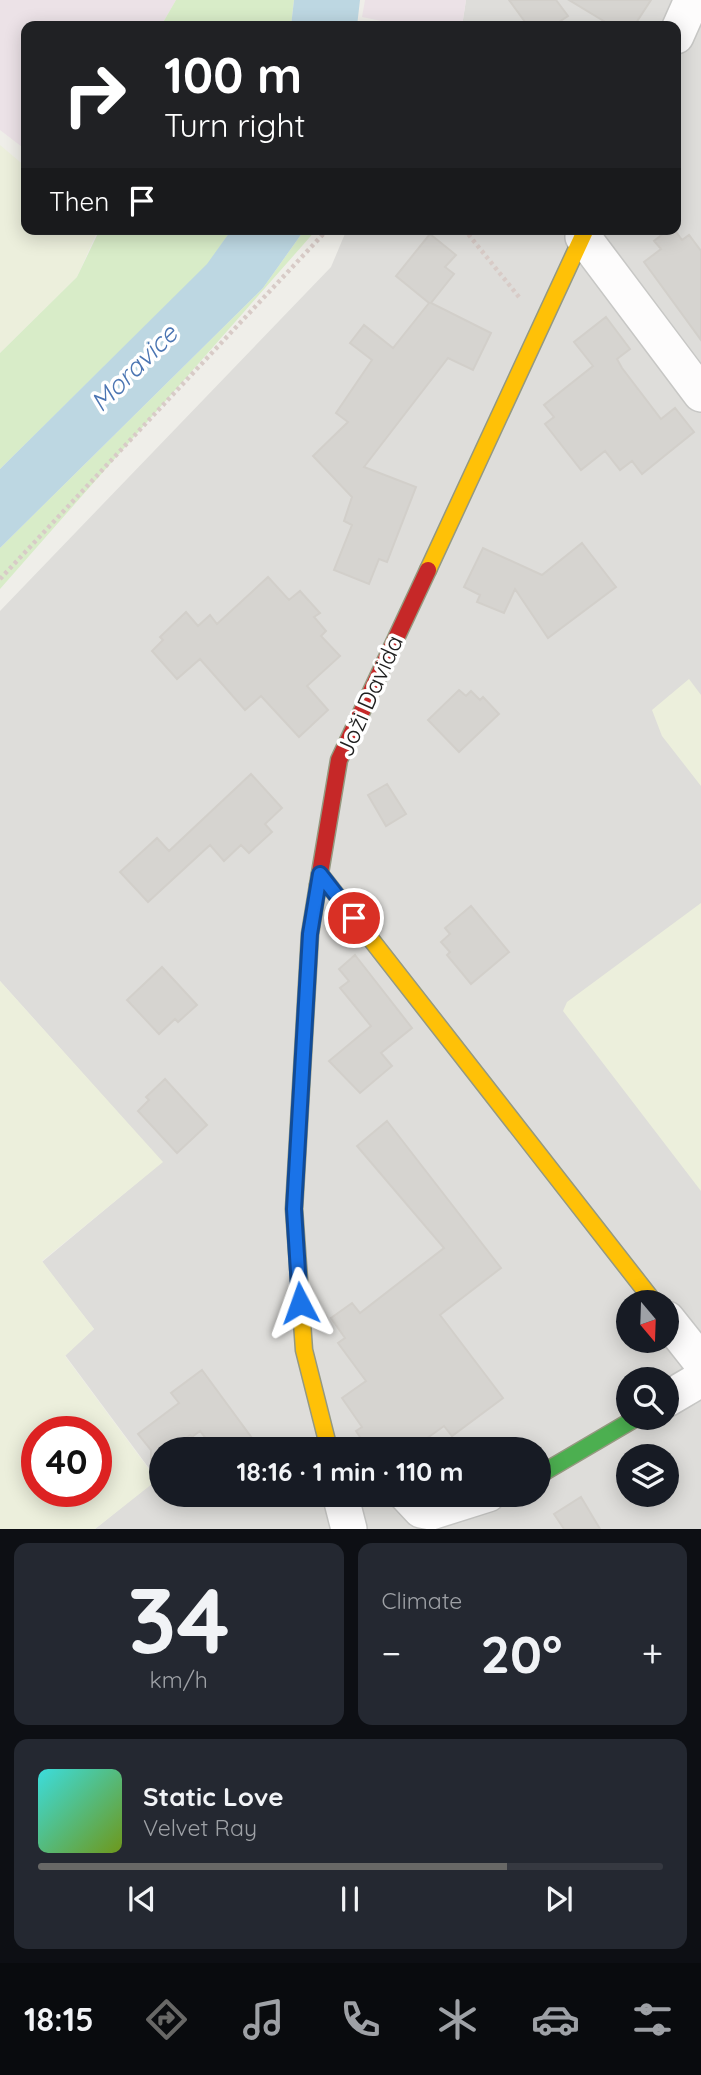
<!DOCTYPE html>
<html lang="en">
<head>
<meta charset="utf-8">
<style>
  :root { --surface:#171b24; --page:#242831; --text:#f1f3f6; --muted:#9ea1a6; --line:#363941; --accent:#686866 }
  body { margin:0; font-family:Quicksand,sans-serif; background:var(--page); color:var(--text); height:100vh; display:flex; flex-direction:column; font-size:26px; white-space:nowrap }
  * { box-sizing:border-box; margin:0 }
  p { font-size:23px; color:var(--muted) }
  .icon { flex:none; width:38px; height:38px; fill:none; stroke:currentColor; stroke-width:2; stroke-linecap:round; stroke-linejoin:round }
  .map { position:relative; height:1529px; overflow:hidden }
  .drawer { display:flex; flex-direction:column; gap:14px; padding:14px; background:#0d0f14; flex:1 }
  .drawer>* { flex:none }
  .guide { position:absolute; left:21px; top:21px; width:660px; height:214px; border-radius:14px; box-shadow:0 4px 18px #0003; background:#202124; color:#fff; overflow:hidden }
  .needle { width:46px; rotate:161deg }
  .tools { position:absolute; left:616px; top:1290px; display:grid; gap:14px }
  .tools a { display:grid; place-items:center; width:63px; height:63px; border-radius:50%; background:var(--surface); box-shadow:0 4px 18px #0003; font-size:35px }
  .speed { position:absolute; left:21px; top:1416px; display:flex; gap:14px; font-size:35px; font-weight:700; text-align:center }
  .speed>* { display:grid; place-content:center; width:91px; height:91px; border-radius:50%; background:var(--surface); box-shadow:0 4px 18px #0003; line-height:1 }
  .speed .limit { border:10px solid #d22; background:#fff; color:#111 }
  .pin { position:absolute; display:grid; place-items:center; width:60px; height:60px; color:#fff; margin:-30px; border:4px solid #fff; border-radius:50%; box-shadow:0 2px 7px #0007 }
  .me { position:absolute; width:77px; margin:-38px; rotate:356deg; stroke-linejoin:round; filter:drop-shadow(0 0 5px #0008) }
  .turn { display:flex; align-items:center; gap:24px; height:147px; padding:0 28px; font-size:32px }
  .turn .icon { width:91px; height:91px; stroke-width:2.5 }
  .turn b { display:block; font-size:49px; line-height:60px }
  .then { display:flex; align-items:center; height:66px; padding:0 28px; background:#0003; gap:14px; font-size:26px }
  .big { font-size:52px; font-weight:800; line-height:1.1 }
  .drawer .card { flex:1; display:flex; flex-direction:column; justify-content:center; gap:10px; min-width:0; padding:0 24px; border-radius:14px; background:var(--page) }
  .drawer .dial { align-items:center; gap:0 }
  .dial b { font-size:91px; line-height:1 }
  .song { display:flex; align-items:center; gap:21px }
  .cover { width:84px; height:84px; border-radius:10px; background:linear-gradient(135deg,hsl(180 70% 55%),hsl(80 70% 35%)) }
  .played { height:7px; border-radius:4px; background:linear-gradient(90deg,var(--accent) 75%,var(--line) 75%) }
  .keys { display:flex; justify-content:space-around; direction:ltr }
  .heat { display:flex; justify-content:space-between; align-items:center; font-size:38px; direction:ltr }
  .drawer .tiles { flex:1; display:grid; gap:14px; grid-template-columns:1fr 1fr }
  .card:last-child { grid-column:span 2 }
  .trip { position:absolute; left:149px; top:1437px; width:402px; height:70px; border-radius:35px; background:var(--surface); box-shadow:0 4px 18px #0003; font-weight:800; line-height:70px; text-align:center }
  .tab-bar { display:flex; height:112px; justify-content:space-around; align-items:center; background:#090b0e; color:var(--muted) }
  .tab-bar .icon { width:49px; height:49px }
  .tab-bar .selected { color:var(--accent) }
  .tab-bar b { font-size:32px; color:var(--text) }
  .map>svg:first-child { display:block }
</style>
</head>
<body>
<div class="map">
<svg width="701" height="1529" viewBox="0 0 701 1529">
  <rect width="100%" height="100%" fill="#efeee9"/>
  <path fill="#deddda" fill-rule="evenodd" d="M 466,0 L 701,0 L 701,1529 L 95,1529 L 157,1479 L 65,1355 L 94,1329 L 42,1262 L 162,1162 L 0,981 L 0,611 L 331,267 L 347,229 L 676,229 L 676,26 L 462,26 ZM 628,1302 L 667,1302 L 667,1340 L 628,1340 ZM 628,1379 L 667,1379 L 667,1418 L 628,1418 ZM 161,1449 L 539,1449 L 539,1494 L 161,1494 ZM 628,1456 L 667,1456 L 667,1494 L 628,1494 Z"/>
  <path fill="#ece2e7" d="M 0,0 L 176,0 L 161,26 L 26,26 L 26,150 L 0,130 Z
    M 365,0 L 466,0 L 462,26 L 406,26 L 362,17 Z"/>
  <path fill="#ecefdc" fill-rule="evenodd" d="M 0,145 L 26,167 L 26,229 L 95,229 L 97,232 L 77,277 L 0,353 Z
    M 689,679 L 701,695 L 701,786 L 662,736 L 652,710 Z
    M 701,903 L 701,1191 L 563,1011 L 567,1002 Z
    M 0,981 L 163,1162 L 42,1261 L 94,1329 L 65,1356 L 157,1480 L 95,1529 L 0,1529 ZM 37,1432 L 96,1432 L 96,1491 L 37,1491 Z"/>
  <path fill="#d8ecc8" d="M 176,0 L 294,0 L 291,26 L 161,26 Z
    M 100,229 L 232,229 L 208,264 L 0,469 L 0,353 L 77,277 Z
    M 305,229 L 317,229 L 0,589 L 0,548 L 263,288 Z"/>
  <path fill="#bdd7e2" d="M 294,0 L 360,0 L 357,26 L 291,26 Z
    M 232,229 L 305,229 L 263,288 L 0,548 L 0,469 L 207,264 Z"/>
  <path fill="#d6d4d0" stroke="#d2cfca" stroke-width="2" d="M 509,0 L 556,0 L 568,16 L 553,26 L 528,26 Z
    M 569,0 L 651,0 L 634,26 L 612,26 Z
    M 669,229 L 674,229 L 682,240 L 689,235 L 701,251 L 701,340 L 644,262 L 661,249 L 654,241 Z
    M 430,234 L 456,255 L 445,267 L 454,274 L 431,303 L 491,333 L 473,370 L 448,358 L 364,467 L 416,487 L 387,562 L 379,559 L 369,584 L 334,570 L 352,525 L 344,521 L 352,497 L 313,456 L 348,422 L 336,413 L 372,360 L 350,343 L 364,325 L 393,348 L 429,303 L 396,276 Z
    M 606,317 L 630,349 L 617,359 L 622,368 L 661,419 L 675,408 L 694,432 L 642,474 L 632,461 L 620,470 L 605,451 L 581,470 L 545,424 L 554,417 L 544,405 L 593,366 L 574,342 Z
    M 582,543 L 616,587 L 548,638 L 515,589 L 504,613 L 477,602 L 480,595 L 464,587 L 483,548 L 542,575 Z
    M 268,577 L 289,600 L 300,591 L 320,613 L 314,617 L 326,631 L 321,636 L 340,656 L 307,686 L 328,710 L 299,737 L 261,696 L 245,710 L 200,659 L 177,679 L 152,651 L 163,640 L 160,637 L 186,612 L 198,626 L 210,615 L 217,624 Z
    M 459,690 L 466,696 L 471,691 L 480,700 L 483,697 L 499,714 L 459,752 L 428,720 Z
    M 251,774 L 282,808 L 265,824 L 272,832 L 249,853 L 241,845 L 224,861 L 210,845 L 148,902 L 120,872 L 157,838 L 169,851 Z
    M 387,784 L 406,814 L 386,826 L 368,795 Z
    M 471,906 L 509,952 L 471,984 L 447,955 L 450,952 L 441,942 L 450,934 L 445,928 Z
    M 355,955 L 412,1028 L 381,1053 L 392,1066 L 360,1093 L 329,1061 L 371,1026 L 340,988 L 349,981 L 339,969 Z
    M 162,967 L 197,1005 L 178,1022 L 175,1019 L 159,1034 L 127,1000 Z
    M 165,1079 L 207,1125 L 177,1153 L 138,1111 L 149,1100 L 146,1097 Z
    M 387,1121 L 501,1268 L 440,1315 L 503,1398 L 452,1436 L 444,1426 L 412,1449 L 368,1449 L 356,1431 L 362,1427 L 342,1398 L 366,1381 L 338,1343 L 345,1338 L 331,1318 L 352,1303 L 360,1313 L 444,1248 L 357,1146 Z
    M 202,1370 L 260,1449 L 214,1449 L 200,1431 L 192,1437 L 190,1435 L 173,1449 L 161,1449 L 161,1459 L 151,1468 L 151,1450 L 138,1434 L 179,1403 L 171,1393 Z
    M 581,1497 L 600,1529 L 564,1529 L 554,1514 Z"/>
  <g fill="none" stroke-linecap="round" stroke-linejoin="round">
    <defs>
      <path id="street" d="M 676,36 L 692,0
        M 583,237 L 701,394
        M 667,1319 L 701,1362
        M 667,1399 L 701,1379
        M 340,1494 L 349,1529
        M 406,1494 L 421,1510 L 431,1512 L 488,1494"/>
      <path id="fast" d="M 539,1475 L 636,1418"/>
      <path id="slow" d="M 428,570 L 586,229
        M 320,874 L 654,1302
        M 318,885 L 310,934 L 294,1209 L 304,1350 L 329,1449"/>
      <path id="jam" d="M 318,885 L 339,760 L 428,570"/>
    </defs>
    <use href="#street" stroke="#c7c7c5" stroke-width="38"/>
    <use href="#fast" stroke="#959980" stroke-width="19"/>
    <use href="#slow" stroke="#959980" stroke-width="19"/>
    <use href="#jam" stroke="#959980" stroke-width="19"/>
    <path stroke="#d8cbc7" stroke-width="4.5" stroke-dasharray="3.5 3.5" stroke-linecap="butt" d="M 464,229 L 519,297
      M 0,579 L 328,229"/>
    <use href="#street" stroke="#fdfcfc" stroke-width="35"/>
    <use href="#fast" stroke="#4caf50" stroke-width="16"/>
    <use href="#slow" stroke="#ffc107" stroke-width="16"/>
    <use href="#jam" stroke="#c62828" stroke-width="16"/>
  </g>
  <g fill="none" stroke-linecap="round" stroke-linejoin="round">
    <defs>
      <path id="route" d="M 300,1303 L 294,1209 L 310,934 L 320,874 L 354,918"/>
    </defs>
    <use href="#route" stroke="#114b97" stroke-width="18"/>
    <use href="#route" stroke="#1a73e8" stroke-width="12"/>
  </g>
  <g text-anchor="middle" stroke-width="7" stroke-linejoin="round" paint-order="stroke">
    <g font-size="24" fill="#202020" stroke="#fff">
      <text transform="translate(370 696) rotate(-66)" y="8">Joži Davida</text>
    </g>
    <g font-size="26" font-style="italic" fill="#4b75b2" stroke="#fff">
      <text transform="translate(134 368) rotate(-45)" y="9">Moravice</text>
    </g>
  </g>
</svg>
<div class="tools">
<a><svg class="needle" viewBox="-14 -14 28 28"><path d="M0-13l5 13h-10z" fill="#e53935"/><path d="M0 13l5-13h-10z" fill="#9ea1a6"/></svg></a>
<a><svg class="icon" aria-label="search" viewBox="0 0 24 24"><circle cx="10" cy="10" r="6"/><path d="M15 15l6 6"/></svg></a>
<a><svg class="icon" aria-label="layers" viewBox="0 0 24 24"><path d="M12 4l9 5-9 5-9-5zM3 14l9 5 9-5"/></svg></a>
</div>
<div class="speed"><div class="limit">40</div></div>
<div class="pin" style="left:354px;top:918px;background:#d93025"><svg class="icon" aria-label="arrive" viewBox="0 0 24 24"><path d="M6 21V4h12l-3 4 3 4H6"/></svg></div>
<svg class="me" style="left:300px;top:1303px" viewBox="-20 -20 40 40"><path d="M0-17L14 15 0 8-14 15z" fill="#1a73e8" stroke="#fff" stroke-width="4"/></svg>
<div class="trip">18:16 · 1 min · 110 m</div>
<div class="guide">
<div class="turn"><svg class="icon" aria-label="right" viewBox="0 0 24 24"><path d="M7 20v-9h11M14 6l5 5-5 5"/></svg><div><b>100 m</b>Turn right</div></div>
<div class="then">Then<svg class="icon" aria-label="arrive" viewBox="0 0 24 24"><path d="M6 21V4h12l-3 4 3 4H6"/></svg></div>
</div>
</div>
<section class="drawer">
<div class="tiles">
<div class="card dial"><b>34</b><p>km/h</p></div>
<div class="card"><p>Climate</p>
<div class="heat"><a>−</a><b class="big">20°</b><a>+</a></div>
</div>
<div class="card">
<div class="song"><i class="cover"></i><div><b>Static Love</b><p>Velvet Ray</p></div></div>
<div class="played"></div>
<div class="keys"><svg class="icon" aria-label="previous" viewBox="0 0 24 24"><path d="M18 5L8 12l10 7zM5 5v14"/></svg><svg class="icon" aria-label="pause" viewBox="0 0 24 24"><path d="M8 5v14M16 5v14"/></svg><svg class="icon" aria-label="next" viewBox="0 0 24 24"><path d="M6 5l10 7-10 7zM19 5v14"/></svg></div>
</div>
</div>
</section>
<nav class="tab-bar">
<b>18:15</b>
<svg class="icon selected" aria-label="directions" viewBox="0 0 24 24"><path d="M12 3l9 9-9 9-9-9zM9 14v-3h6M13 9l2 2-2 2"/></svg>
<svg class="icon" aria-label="music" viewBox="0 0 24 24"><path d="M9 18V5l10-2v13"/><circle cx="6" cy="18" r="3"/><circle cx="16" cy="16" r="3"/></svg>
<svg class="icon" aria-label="phone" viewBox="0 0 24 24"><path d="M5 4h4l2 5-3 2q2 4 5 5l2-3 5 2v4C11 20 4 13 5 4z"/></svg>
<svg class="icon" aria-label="climate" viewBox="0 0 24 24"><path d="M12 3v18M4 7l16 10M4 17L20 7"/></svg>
<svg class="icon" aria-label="car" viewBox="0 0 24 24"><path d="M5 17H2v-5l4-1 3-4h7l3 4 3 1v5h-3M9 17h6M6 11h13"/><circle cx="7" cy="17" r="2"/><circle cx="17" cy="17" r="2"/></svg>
<svg class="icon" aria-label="filters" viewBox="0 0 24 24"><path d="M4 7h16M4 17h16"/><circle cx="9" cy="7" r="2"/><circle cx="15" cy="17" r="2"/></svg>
</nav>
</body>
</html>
